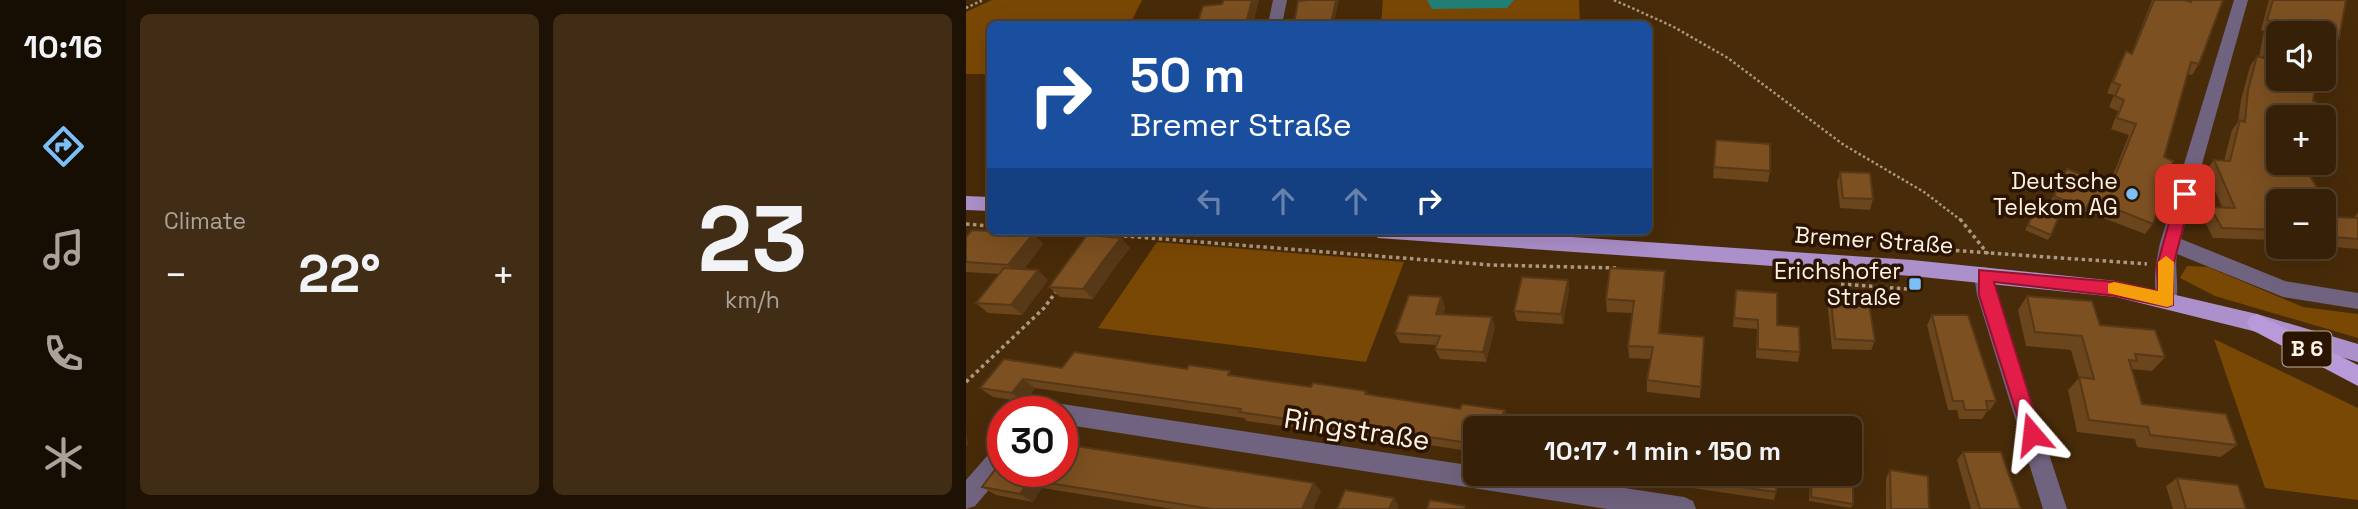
<!DOCTYPE html>
<html lang="en">
<head>
<meta charset="utf-8">
<style>
  :root { --surface:#362007; --page:#412d15; --text:#f1f3f6; --muted:#aaa39b; --line:#503e28; --accent:#7abff8 }
  body { margin:0; font-family:"Space Grotesk",sans-serif; background:var(--page); color:var(--text); height:100vh; display:flex; flex-direction:column; font-size:26px; white-space:nowrap }
  * { box-sizing:border-box; margin:0 }
  p { font-size:23px; color:var(--muted) }
  .icon { flex:none; width:38px; height:38px; fill:none; stroke:currentColor; stroke-width:2; stroke-linecap:round; stroke-linejoin:round }
  .map { position:relative; flex:1; overflow:hidden }
  .sheet { display:flex; flex-direction:column; gap:14px; padding:14px; background:#1e1204; width:840px }
  .sheet>* { flex:none }
  .top-card { position:absolute; left:21px; top:21px; width:665px; height:214px; border-radius:10px; box-shadow:0 7px 28px #0002,0 0 0 2px var(--line); background:#1a4fa0; color:#fff; overflow:hidden }
  .fabs { position:absolute; left:1300px; top:21px; display:grid; gap:14px }
  .fabs a { display:grid; place-items:center; width:70px; height:70px; border-radius:10px; background:var(--surface); box-shadow:0 7px 28px #0002,0 0 0 2px var(--line); font-size:35px }
  .speed { position:absolute; left:21px; top:396px; display:flex; gap:14px; font-size:35px; font-weight:700; text-align:center }
  .speed>* { display:grid; place-content:center; width:91px; height:91px; border-radius:50%; background:var(--surface); box-shadow:0 7px 28px #0002,0 0 0 2px var(--line); line-height:1 }
  .speed .limit { border:10px solid #d22; background:#fff; color:#111 }
  .pin { position:absolute; display:grid; place-items:center; width:60px; height:60px; color:#fff; margin:-30px; border-radius:14px; box-shadow:0 4px 10px #0006 }
  .me { position:absolute; width:77px; margin:-38px; rotate:343deg; stroke-linejoin:round; filter:drop-shadow(0 0 5px #0008) }
  .turn { display:flex; align-items:center; gap:24px; height:147px; padding:0 28px; font-size:32px }
  .turn .icon { width:91px; height:91px; stroke-width:2.5 }
  .turn b { display:block; font-size:49px; line-height:60px }
  .lanes { display:flex; align-items:center; height:66px; padding:0 28px; background:#0003; justify-content:center; gap:35px; direction:ltr }
  .lanes .off { opacity:.35 }
  .big { font-size:52px; font-weight:700; line-height:1.1 }
  .sheet .card { flex:1; display:flex; flex-direction:column; justify-content:center; gap:10px; min-width:0; padding:0 24px; border-radius:10px; background:var(--page) }
  .sheet .dial { align-items:center; gap:0 }
  .dial b { font-size:91px; line-height:1 }
  .heat { display:flex; justify-content:space-between; align-items:center; font-size:38px; direction:ltr }
  .sheet .tiles { flex:1; display:grid; gap:14px; grid-template-columns:repeat(2,1fr) }
  .trip { position:absolute; left:497px; top:416px; width:399px; height:70px; border-radius:10px; background:var(--surface); box-shadow:0 7px 28px #0002,0 0 0 2px var(--line); font-weight:700; line-height:70px; text-align:center }
  main { display:flex; flex:1; min-height:0 }
  .dock { display:flex; flex-direction:column; width:126px; justify-content:space-around; align-items:center; background:#160d03; color:var(--muted) }
  .dock .icon { width:49px; height:49px }
  .dock .selected { color:var(--accent) }
  .dock b { font-size:32px; color:var(--text) }
  .map>svg:first-child { display:block }
</style>
</head>
<body>
<main>
<nav class="dock">
<b>10:16</b>
<svg class="icon selected" aria-label="directions" viewBox="0 0 24 24"><path d="M12 3l9 9-9 9-9-9zM9 14v-3h6M13 9l2 2-2 2"/></svg>
<svg class="icon" aria-label="music" viewBox="0 0 24 24"><path d="M9 18V5l10-2v13"/><circle cx="6" cy="18" r="3"/><circle cx="16" cy="16" r="3"/></svg>
<svg class="icon" aria-label="phone" viewBox="0 0 24 24"><path d="M5 4h4l2 5-3 2q2 4 5 5l2-3 5 2v4C11 20 4 13 5 4z"/></svg>
<svg class="icon" aria-label="climate" viewBox="0 0 24 24"><path d="M12 3v18M4 7l16 10M4 17L20 7"/></svg>
</nav>
<section class="sheet">
<div class="tiles">
<div class="card"><p>Climate</p>
<div class="heat"><a>−</a><b class="big">22°</b><a>+</a></div>
</div>
<div class="card dial"><b>23</b><p>km/h</p></div>
</div>
</section>
<div class="map">
<svg width="1392" height="509" viewBox="0 0 1392 509">
  <rect width="100%" height="100%" fill="#482b09"/>
  <path fill="#7a4805" d="M 26,0 L 176,0 L 164,24 L 24,24 L 24,74 L 0,74 L 0,12 Z
    M 417,0 L 613,0 L 614,24 L 415,24 Z
    M 191,242 L 438,262 L 400,362 L 132,328 Z
    M 1221,266 L 1242,267 L 1337,307 L 1392,314 L 1392,338 L 1249,296 L 1214,278 Z
    M 1248,339 L 1392,408 L 1392,500 L 1299,488 Z"/>
  <path fill="#217f75" d="M 461,0 L 548,0 L 541,8 L 466,9 Z"/>
  <g fill="none" stroke-linecap="round" stroke-linejoin="round">
    <path stroke="#ac9882" stroke-width="2.5" stroke-dasharray="2.5 2.5" stroke-linecap="butt" d="M 648,0 L 706,26 L 762,58 L 878,145 L 958,192 L 996,221
      M 0,8 L 17,0"/>
    <path stroke="#ac9882" stroke-width="3.5" stroke-dasharray="3.5 3.5" stroke-linecap="butt" d="M 994,219 L 1022,254
      M 0,224 L 24,226
      M 95,231 L 525,265 L 651,268
      M 969,249 L 1181,264
      M 875,284 L 941,289
      M 0,382 L 78,308 L 92,289"/>
    <path fill="#70637f" fill-rule="evenodd" d="M 307,0 L 321,0 L 316,24 L 302,24 Z
      M 1268,0 L 1282,0 L 1215,239 L 1319,281 L 1392,293 L 1392,309 L 1317,297 L 1211,254 C 1208,270 1215,292 1208,306 L 1194,306 C 1185,288 1190,262 1194,243 Z
      M 1018,267 L 1025,269 L 1031,295 L 1101,509 L 1077,509 L 1011,295 L 1008,275 L 1011,269 Z
      M 96,404 L 509,466 L 509,474 L 566,474 L 718,497 L 727,501 L 730,509 L 641,509 L 96,424 L 96,411 L 86,411 Z
      M 37,444 L 39,471 L 9,506 L 0,509 L 0,480 L 29,447 Z"/>
    <path fill="#ac90cb" fill-rule="evenodd" d="M 0,196 L 24,197 L 24,211 L 0,210 Z
      M 403,231 L 516,231 L 946,260 L 1150,281 L 1291,314 L 1392,344 L 1392,362 L 1291,332 L 1150,297 L 946,276 L 412,238 Z"/>
    <path fill="#b899da" fill-rule="evenodd" d="M 1291,314 L 1392,365 L 1392,386 L 1284,329 L 1281,323 L 1284,317 Z"/>
  </g>
  <path fill="#6b451c" d="M 1186,0 L 1218,0 L 1224,2 L 1225,0 L 1257,0 L 1233,64 L 1226,75 L 1222,74 L 1198,157 L 1187,224 L 1179,234 L 1119,211 L 1114,220 L 1082,207 L 1101,169 L 1143,185 L 1163,135 L 1145,129 L 1152,111 L 1143,107 L 1148,95 L 1141,93 L 1154,62 L 1160,51 L 1165,54 Z
    M 1303,0 L 1380,0 L 1373,39 L 1366,48 L 1358,46 L 1358,33 L 1312,33 L 1312,79 L 1350,79 L 1347,101 L 1350,102 L 1349,117 L 1312,117 L 1312,163 L 1336,163 L 1369,217 L 1387,218 L 1392,213 L 1392,249 L 1358,246 L 1358,201 L 1312,201 L 1312,238 L 1311,240 L 1247,238 L 1236,216 L 1244,207 L 1256,207 L 1240,170 L 1248,160 L 1258,161 L 1266,130 L 1272,122 L 1275,100 L 1284,66 L 1291,56 L 1293,57 L 1298,31 L 1295,30 Z
    M 750,140 L 804,171 L 802,182 L 747,178 Z
    M 874,172 L 907,199 L 904,210 L 874,208 L 871,182 Z
    M 1069,209 L 1085,235 L 1082,240 L 1059,230 Z
    M 67,234 L 77,244 L 58,269 L 82,280 L 56,315 L 22,313 L 10,303 L 33,274 L 0,272 L 0,237 Z
    M 155,238 L 164,248 L 146,271 L 127,299 L 94,297 L 83,287 Z
    M 602,280 L 603,290 L 597,324 L 551,321 L 548,311 Z
    M 699,284 L 694,334 L 738,337 L 734,398 L 681,392 L 681,380 L 685,359 L 663,358 L 662,346 L 666,313 L 641,312 L 640,299 Z
    M 770,290 L 811,325 L 834,352 L 832,362 L 790,358 L 791,329 L 767,327 Z
    M 864,290 L 909,341 L 905,350 L 866,349 L 861,300 Z
    M 1061,296 L 1134,325 L 1199,357 L 1186,371 L 1166,369 L 1176,404 L 1271,445 L 1255,457 L 1171,447 L 1169,439 L 1111,432 L 1102,390 L 1113,378 L 1105,350 L 1060,346 L 1052,310 Z
    M 475,297 L 479,307 L 477,314 L 529,327 L 520,362 L 474,359 L 469,349 L 471,345 L 434,343 L 429,333 Z
    M 966,315 L 1030,401 L 1024,410 L 1022,410 L 1016,419 L 993,419 L 991,410 L 982,410 L 961,325 Z
    M 96,368 L 267,375 L 345,387 L 400,391 L 403,395 L 494,409 L 539,410 L 540,415 L 625,427 L 660,429 L 509,429 L 509,452 L 456,444 L 454,446 L 281,421 L 278,418 L 69,388 L 59,402 L 27,397 L 14,388 Z
    M 997,452 L 1055,509 L 1005,509 L 991,460 Z
    M 37,459 L 355,491 L 347,509 L 207,509 L 76,488 L 67,502 L 30,495 L 16,487 Z
    M 924,470 L 963,509 L 920,509 L 920,478 Z
    M 650,474 L 678,474 L 678,479 Z
    M 713,474 L 810,492 L 808,500 L 713,486 Z
    M 844,474 L 884,474 L 887,504 L 885,508 L 843,501 Z
    M 1211,478 L 1280,509 L 1207,509 L 1200,486 Z"/>
  <path fill="#573817" d="M 286,0 L 293,0 L 287,24 L 280,24 Z
    M 370,0 L 373,0 L 368,24 L 365,24 Z
    M 686,129 L 686,139 L 682,173 L 682,161 Z
    M 67,234 L 77,244 L 53,275 L 42,265 Z
    M 155,238 L 164,248 L 146,271 L 127,299 L 117,289 L 137,261 Z
    M 72,270 L 82,280 L 56,315 L 45,305 Z
    M 699,271 L 699,284 L 693,346 L 693,333 Z
    M 602,280 L 603,290 L 597,324 L 595,314 Z
    M 475,297 L 479,307 L 474,324 L 470,314 Z
    M 526,317 L 529,327 L 520,362 L 517,352 Z
    M 57,379 L 69,388 L 59,402 L 46,393 Z
    M 0,431 L 2,445 L 0,446 Z
    M 451,435 L 456,444 L 454,446 L 450,438 Z
    M 64,480 L 76,488 L 67,502 L 54,494 Z
    M 348,483 L 355,491 L 347,509 L 336,509 Z
    M 428,498 L 433,506 L 432,509 L 423,509 Z"/>
  <path fill="#7c5021" stroke="#573817" stroke-width="2" d="M 258,0 L 286,0 L 280,24 L 231,24 L 237,6 L 256,4 Z
    M 343,0 L 370,0 L 365,24 L 328,24 L 332,1 Z
    M 1188,0 L 1218,0 L 1225,2 L 1226,0 L 1257,0 L 1233,64 L 1225,62 L 1198,157 L 1207,161 L 1187,224 L 1125,199 L 1120,209 L 1088,196 L 1101,169 L 1145,186 L 1170,124 L 1151,118 L 1158,100 L 1149,96 L 1154,85 L 1147,82 L 1160,51 L 1166,54 Z
    M 1307,0 L 1380,0 L 1373,39 L 1358,35 L 1358,33 L 1312,33 L 1312,79 L 1350,79 L 1347,101 L 1350,102 L 1349,117 L 1312,117 L 1312,163 L 1336,163 L 1369,217 L 1392,218 L 1392,239 L 1368,237 L 1358,222 L 1358,201 L 1312,201 L 1312,230 L 1256,228 L 1244,207 L 1269,208 L 1248,160 L 1264,161 L 1274,120 L 1279,122 L 1282,90 L 1291,56 L 1298,58 L 1305,21 L 1301,20 Z
    M 682,108 L 684,108 L 686,129 L 682,161 Z
    M 750,140 L 804,144 L 804,171 L 748,167 Z
    M 874,172 L 904,173 L 907,199 L 877,198 Z
    M 1069,209 L 1092,219 L 1085,235 L 1062,225 Z
    M 6,230 L 67,234 L 42,265 L 0,262 L 0,237 Z
    M 121,235 L 155,238 L 137,261 L 117,289 L 83,287 Z
    M 38,268 L 72,270 L 45,305 L 10,303 Z
    M 644,268 L 699,271 L 693,333 L 738,337 L 735,387 L 681,380 L 687,347 L 662,346 L 668,301 L 640,299 Z
    M 556,277 L 602,280 L 595,314 L 548,311 Z
    M 770,290 L 811,293 L 811,325 L 833,327 L 834,352 L 792,349 L 792,320 L 768,318 Z
    M 864,290 L 901,291 L 909,341 L 869,339 Z
    M 443,295 L 475,297 L 470,314 L 526,317 L 517,352 L 469,349 L 474,336 L 429,333 Z
    M 1061,296 L 1126,301 L 1134,325 L 1189,330 L 1199,357 L 1169,354 L 1171,361 L 1163,360 L 1176,404 L 1260,414 L 1271,445 L 1184,435 L 1182,427 L 1123,420 L 1113,377 L 1128,379 L 1116,336 L 1069,332 Z
    M 966,315 L 1002,315 L 1030,401 L 1020,401 L 1022,410 L 999,410 L 997,401 L 987,401 Z
    M 108,352 L 221,369 L 223,365 L 264,371 L 262,375 L 345,387 L 347,383 L 400,391 L 399,394 L 494,409 L 496,404 L 539,410 L 537,414 L 625,427 L 626,424 L 660,429 L 509,429 L 509,444 L 451,435 L 450,438 L 273,412 L 275,409 L 57,379 L 46,393 L 14,388 L 38,359 L 96,368 Z
    M 110,446 L 348,483 L 336,509 L 245,509 L 64,480 L 54,494 L 16,487 L 37,459 L 37,471 L 96,471 L 96,457 L 102,458 Z
    M 997,452 L 1035,452 L 1055,509 L 1014,509 Z
    M 884,465 L 887,466 L 887,504 L 845,497 L 846,474 L 884,474 Z
    M 924,470 L 962,476 L 963,509 L 925,509 Z
    M 713,474 L 812,474 L 810,492 L 713,478 Z
    M 1211,478 L 1272,485 L 1280,509 L 1220,509 Z
    M 379,490 L 428,498 L 423,509 L 371,509 Z
    M 464,500 L 499,506 L 498,509 L 461,509 Z"/>
  <path fill="#e11d48" stroke="#92132f" stroke-width="2" d="M 1219,189 L 1226,194 L 1207,266 L 1207,305 L 1201,307 L 1150,296 L 1028,282 L 1075,434 L 1072,440 L 1066,443 L 1059,440 L 1013,295 L 1013,270 L 1150,282 L 1192,291 L 1191,266 L 1211,194 Z"/>
  <path fill="#f59e0b" d="M 1200,256 L 1208,262 L 1207,305 L 1201,307 L 1142,293 L 1142,284 L 1148,282 L 1192,291 L 1192,262 Z"/>
  <g fill="#7abff8" stroke="#2b1400" stroke-width="2.5">
    <circle cx="1166" cy="194" r="7"/>
    <rect x="942" y="277" width="14" height="14" rx="3.5"/>
  </g>
  <g text-anchor="middle" stroke-width="7" stroke-linejoin="round" paint-order="stroke">
    <rect fill="#2b1400" stroke="#bfafa1" stroke-width="2" x="1316.5" y="331.5" width="49" height="35" rx="5"/>
    <g font-size="21" font-weight="bold" fill="#fff2e6">
      <text x="1341" y="356">B 6</text>
    </g>
    <g font-size="23" fill="#fff2e6" stroke="#2b1400" text-anchor="end">
      <text x="1152" y="189">Deutsche<tspan x="1152" dy="26">Telekom AG</tspan></text>
      <text x="935" y="279">Erichshofer<tspan x="935" dy="26">Straße</tspan></text>
    </g>
    <g font-size="23" fill="#fff2e6" stroke="#2b1400">
      <text transform="translate(908 240) rotate(4)" y="8">Bremer Straße</text>
    </g>
    <g font-size="28" fill="#fff2e6" stroke="#2b1400">
      <text transform="translate(391 429) rotate(9)" y="10">Ringstraße</text>
    </g>
  </g>
</svg>
<div class="fabs">
<a><svg class="icon" aria-label="sound" viewBox="0 0 24 24"><path d="M4 9h4l5-4v14l-5-4H4zM17 9q2 3 0 6"/></svg></a>
<a>+</a>
<a>−</a>
</div>
<div class="speed"><div class="limit">30</div></div>
<div class="pin" style="left:1219px;top:194px;background:#d93025"><svg class="icon" aria-label="arrive" viewBox="0 0 24 24"><path d="M6 21V4h12l-3 4 3 4H6"/></svg></div>
<svg class="me" style="left:1066px;top:434px" viewBox="-20 -20 40 40"><path d="M0-17L14 15 0 8-14 15z" fill="#e11d48" stroke="#fff" stroke-width="4"/></svg>
<div class="trip">10:17 · 1 min · 150 m</div>
<div class="top-card">
<div class="turn"><svg class="icon" aria-label="right" viewBox="0 0 24 24"><path d="M7 20v-9h11M14 6l5 5-5 5"/></svg><div><b>50 m</b>Bremer Straße</div></div>
<div class="lanes"><svg class="icon off" aria-label="left" viewBox="0 0 24 24"><path d="M17 20v-9H6M10 6l-5 5 5 5"/></svg><svg class="icon off" aria-label="ahead" viewBox="0 0 24 24"><path d="M12 20V5M6 11l6-6 6 6"/></svg><svg class="icon off" aria-label="ahead" viewBox="0 0 24 24"><path d="M12 20V5M6 11l6-6 6 6"/></svg><svg class="icon" aria-label="right" viewBox="0 0 24 24"><path d="M7 20v-9h11M14 6l5 5-5 5"/></svg></div>
</div>
</div>
</main>
</body>
</html>
